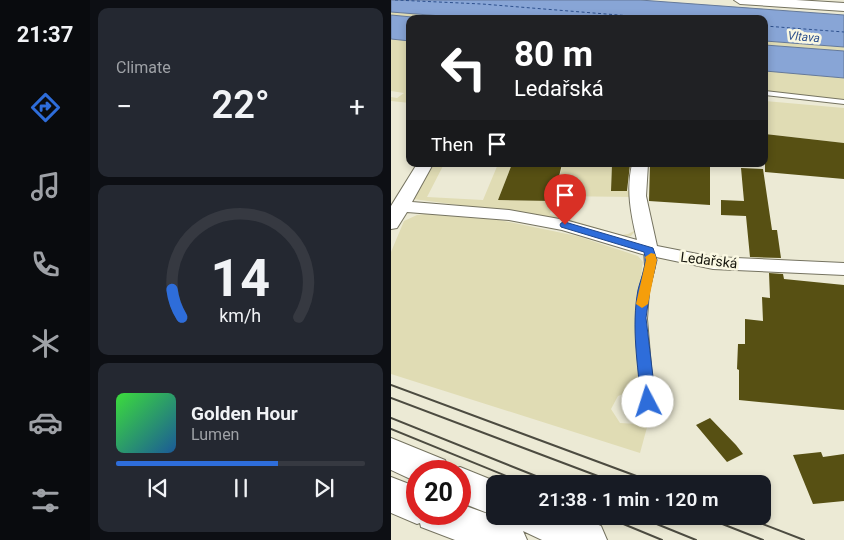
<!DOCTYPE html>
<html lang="en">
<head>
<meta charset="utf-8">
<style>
  :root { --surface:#171b24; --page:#242831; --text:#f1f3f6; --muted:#9ea1a6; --line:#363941; --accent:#2e6dda }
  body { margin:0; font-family:Roboto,sans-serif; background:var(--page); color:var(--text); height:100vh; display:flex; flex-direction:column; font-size:19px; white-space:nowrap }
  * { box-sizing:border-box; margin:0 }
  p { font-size:16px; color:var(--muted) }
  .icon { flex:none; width:28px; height:28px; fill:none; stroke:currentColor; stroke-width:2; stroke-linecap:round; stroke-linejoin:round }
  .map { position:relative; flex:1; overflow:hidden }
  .panel { display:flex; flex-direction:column; gap:8px; padding:8px; background:#0d0f14; width:301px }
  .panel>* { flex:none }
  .top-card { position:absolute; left:15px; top:15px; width:362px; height:152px; border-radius:10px; box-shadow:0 2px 8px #0003; background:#202124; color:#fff; overflow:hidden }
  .speed { position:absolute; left:15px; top:460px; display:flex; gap:10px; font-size:25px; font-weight:700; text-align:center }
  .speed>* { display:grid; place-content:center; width:65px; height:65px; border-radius:50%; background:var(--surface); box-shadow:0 2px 8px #0003; line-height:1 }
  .speed .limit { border:8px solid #d22; background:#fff; color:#111 }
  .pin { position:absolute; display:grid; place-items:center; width:42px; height:42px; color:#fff; margin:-51px -21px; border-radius:50% 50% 50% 0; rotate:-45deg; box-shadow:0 0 5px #0007 }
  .pin .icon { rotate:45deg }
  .me { position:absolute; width:55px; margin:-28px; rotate:355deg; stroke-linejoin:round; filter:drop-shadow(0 0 4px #0008) }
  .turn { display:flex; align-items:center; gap:18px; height:105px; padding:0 25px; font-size:22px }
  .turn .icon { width:65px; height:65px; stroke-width:2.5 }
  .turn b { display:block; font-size:35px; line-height:42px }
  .then { display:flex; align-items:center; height:48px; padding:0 25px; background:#0003; gap:10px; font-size:19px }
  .big { font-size:38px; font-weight:600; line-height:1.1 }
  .panel .tile { flex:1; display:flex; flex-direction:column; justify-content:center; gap:8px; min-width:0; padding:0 18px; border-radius:10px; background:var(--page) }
  .panel .dial { align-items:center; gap:0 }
  .dial svg { height:130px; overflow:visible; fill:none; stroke:var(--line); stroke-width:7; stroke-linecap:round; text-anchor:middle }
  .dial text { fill:var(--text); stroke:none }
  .song { display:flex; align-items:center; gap:15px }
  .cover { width:60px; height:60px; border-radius:8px; background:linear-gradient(135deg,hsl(120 70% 55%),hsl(210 70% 35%)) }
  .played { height:5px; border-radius:2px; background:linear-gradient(90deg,var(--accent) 65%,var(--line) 65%) }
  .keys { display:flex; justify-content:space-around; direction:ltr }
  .heat { display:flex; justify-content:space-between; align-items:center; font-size:28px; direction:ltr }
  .trip { position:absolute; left:95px; top:475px; width:285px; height:50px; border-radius:10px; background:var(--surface); box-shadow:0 2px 8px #0003; font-weight:600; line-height:50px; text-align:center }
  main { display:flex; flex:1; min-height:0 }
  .tabs { display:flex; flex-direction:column; width:90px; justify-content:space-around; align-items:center; background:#090b0e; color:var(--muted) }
  .tabs .icon { width:35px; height:35px }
  .tabs .on { color:var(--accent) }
  .tabs b { font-size:22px; color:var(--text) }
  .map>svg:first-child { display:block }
</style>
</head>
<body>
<main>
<nav class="tabs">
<b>21:37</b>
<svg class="icon on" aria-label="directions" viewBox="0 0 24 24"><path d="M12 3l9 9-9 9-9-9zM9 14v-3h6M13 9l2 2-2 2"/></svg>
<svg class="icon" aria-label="music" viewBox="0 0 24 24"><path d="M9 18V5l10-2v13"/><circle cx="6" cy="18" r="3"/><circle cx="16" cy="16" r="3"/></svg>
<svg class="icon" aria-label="phone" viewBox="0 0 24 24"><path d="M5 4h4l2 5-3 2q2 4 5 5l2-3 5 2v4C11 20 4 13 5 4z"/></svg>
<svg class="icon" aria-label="climate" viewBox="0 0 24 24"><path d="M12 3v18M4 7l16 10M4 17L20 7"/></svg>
<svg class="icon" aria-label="car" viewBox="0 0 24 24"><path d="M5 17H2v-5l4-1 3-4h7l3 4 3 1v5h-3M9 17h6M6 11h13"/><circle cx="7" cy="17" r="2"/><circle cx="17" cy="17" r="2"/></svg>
<svg class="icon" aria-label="filters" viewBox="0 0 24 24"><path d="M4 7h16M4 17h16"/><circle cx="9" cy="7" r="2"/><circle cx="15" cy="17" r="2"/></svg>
</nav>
<section class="panel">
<div class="tile"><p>Climate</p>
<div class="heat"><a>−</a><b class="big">22°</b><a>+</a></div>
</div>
<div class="tile dial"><svg viewBox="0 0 100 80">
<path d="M14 69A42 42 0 1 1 86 69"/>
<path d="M14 69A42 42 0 0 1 8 52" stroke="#2e6dda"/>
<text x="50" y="56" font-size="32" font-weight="700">14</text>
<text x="50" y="72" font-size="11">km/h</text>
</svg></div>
<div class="tile">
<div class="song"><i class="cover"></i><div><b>Golden Hour</b><p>Lumen</p></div></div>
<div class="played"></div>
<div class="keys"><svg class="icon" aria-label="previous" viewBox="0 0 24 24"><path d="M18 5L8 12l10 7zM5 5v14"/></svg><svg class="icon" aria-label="pause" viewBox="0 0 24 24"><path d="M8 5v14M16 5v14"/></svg><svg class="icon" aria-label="next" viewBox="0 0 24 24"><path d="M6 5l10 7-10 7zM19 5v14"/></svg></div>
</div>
</section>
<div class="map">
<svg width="453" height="540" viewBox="0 0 453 540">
  <rect width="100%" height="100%" fill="#ecead5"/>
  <path fill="#e0dcb4" d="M 0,12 L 89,19 L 42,19 L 0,15 Z
    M 0,39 L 19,41 L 19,103 L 0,101 L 0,97 L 6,98 L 13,93 L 0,91 Z
    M 374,41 L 453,47 L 453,51 L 374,45 Z
    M 374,71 L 453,78 L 453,104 L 374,95 Z
    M 374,101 L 453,108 L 453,143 L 375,134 Z
    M 39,164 L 53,164 L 36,197 L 92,200 L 107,164 L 121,164 L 107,200 L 162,201 L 159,214 L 231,235 L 237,234 L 243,231 L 243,197 L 163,196 L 172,164 L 221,164 L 220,190 L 238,191 L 239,164 L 244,164 L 243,191 L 245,230 L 240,236 L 229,237 L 158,217 L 22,199 L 21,194 Z
    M 35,214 L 108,220 L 186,236 L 247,256 L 252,262 L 244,318 L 250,387 L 227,396 L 220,409 L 229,423 L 247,424 L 258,420 L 249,453 L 0,374 L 0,252 L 13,221 L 26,215 Z"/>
  <path fill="#88a5d6" stroke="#657999" d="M 0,0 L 249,0 L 453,15 L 453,47 L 374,41 L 374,19 L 89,19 L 0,12 Z
    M 0,15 L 42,19 L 19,19 L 19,41 L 0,39 Z
    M 374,45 L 453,51 L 453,78 L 374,71 Z"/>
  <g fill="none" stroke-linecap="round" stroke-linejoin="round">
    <path stroke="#2d508d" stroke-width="1" stroke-dasharray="3 2.5" stroke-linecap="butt" d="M 4,0 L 91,4 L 277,19
      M 374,26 L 453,32"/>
  </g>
  <path fill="#575013" d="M 374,134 L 453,143 L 453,179 L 374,172 Z
    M 121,164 L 171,164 L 162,201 L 107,200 Z
    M 221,164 L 239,164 L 236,191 L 220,191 Z
    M 259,164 L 319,164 L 319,205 L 258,201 Z
    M 350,168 L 372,169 L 381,230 L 386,230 L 390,258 L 359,257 L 355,216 L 330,215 L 330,200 L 353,201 Z
    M 378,273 L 392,274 L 393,279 L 453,285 L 453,410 L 348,400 L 348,370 L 346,369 L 347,344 L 354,344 L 354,319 L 372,321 L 371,297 L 379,298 Z
    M 319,418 L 345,445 L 352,454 L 336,462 L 305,425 Z
    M 430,452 L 432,457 L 453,454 L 453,501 L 422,504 L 402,455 Z"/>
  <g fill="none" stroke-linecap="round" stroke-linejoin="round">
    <defs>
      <path id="service" d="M 374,91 L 453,100 L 453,104 L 374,95 Z
        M 258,247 L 263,250 L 264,266 L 258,291 L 256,319 L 263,402 L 261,405 L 243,412 L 238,410 L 237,407 L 238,404 L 250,399 L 245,319 L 248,291 L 254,266 L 253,250 Z"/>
      <path id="minor" d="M 26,164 L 42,164 L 21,202 L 118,210 L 174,220 L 246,240 C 240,215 235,190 241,164 L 257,164 L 255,196 L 266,246 L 322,257 L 453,263 L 453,275 L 322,269 L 251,254 L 171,230 L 118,220 L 16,212 L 6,228 L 0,229 L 0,206 Z"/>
      <path id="secondary" d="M 0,438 L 54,460 L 59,471 L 69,467 L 111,484 L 104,484 L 104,516 L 69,502 L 69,471 L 26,471 L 26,482 L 0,470 Z
        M 0,477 L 26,487 L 26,514 L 69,514 L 69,504 L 125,524 L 121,516 L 187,516 L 210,526 L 216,540 L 151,540 L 132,531 L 136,540 L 64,540 L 30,527 L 29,523 L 26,524 L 0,513 Z"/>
      <path id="primary" d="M 343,0 L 405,0 L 453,3 L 453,11 L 349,4 Z"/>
    </defs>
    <use href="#service" stroke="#757360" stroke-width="2"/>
    <use href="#minor" stroke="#757360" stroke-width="2"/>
    <use href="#secondary" stroke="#757360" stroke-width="2"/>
    <use href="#primary" stroke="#757360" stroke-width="2"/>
    <use href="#service" fill="#fff" fill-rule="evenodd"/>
    <use href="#minor" fill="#fff" fill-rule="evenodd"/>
    <use href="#secondary" fill="#fff" fill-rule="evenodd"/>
    <use href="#primary" fill="#fff" fill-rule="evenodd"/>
    <path stroke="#4c4b40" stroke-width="2" d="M 0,385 L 267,484
      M 0,398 L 228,484
      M 0,418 L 165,484
      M 0,429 L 135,484
      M 213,516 L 271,540
      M 246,516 L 305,540
      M 311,516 L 372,540
      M 351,516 L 413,540"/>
  </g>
  <path fill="#2e6dda" stroke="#1e478e" d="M 174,222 L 262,248 L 266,260 L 259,289 L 255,318 L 265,402 L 262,406 L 257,408 L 252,406 L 250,402 C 247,365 240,327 247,290 C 250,277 257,265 253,252 L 170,227 L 169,225 L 170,223 Z"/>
  <path fill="#f59e0b" d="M 260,253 L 264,254 L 266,260 L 257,304 L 251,308 L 245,304 L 255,260 L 254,257 Z"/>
  <g text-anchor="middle" stroke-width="5" stroke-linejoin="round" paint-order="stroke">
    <g font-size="12" font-style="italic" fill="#2d508d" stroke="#faf8e2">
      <text transform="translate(413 37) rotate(5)" y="4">Vltava</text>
    </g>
    <g font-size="14" fill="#13130b" stroke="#faf8e2">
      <text transform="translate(318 260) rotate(7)" y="5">Ledařská</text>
    </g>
  </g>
</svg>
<div class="speed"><div class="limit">20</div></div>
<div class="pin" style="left:174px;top:225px;background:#d93025"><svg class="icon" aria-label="arrive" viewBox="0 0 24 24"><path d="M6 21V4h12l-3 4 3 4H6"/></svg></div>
<svg class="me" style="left:257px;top:402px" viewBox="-20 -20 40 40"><circle r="19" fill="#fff"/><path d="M0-13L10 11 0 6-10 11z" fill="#2e6dda"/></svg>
<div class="trip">21:38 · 1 min · 120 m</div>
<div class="top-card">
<div class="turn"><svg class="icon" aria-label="left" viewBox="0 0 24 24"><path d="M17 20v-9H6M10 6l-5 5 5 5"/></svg><div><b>80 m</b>Ledařská</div></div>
<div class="then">Then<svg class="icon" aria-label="arrive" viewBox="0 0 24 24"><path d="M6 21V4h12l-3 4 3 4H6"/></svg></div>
</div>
</div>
</main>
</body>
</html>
